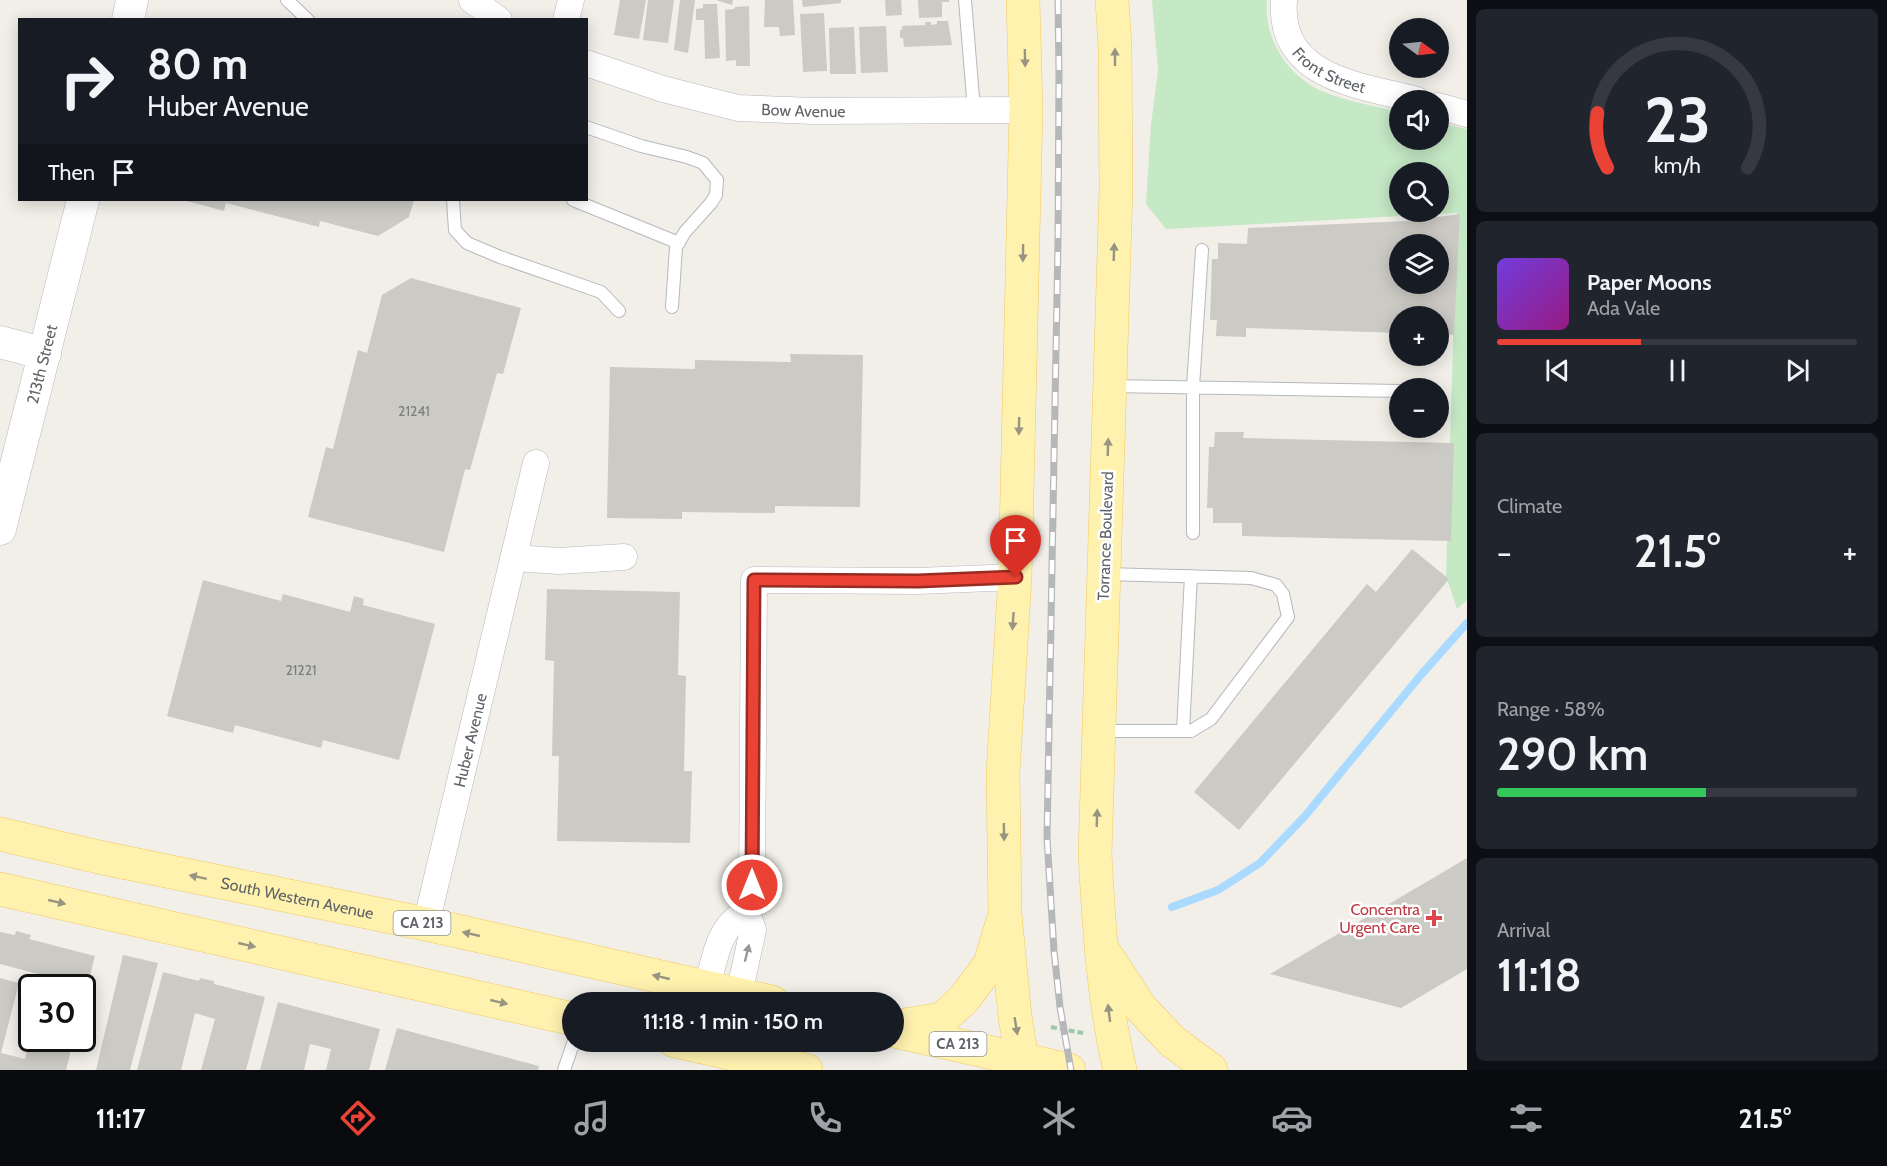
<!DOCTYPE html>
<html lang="en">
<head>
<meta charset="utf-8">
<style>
  :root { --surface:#171b24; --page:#20242c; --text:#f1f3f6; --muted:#9ea1a6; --line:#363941; --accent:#ea4335 }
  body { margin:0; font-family:Cabin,sans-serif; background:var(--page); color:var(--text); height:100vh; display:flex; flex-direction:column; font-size:22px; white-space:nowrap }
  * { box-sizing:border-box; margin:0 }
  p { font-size:20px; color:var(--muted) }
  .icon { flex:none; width:33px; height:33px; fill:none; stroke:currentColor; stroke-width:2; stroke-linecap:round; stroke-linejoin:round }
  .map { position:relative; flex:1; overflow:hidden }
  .panel { display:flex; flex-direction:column; gap:9px; padding:9px; background:#0d0f14; width:420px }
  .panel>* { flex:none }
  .banner { position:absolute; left:18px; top:18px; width:570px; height:183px; border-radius:0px; box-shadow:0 3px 15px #0003; background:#171b24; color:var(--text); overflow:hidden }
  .needle { width:39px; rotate:105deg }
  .controls { position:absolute; left:1389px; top:18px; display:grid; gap:12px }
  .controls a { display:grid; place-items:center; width:60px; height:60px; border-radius:50%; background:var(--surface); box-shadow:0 3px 15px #0003; font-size:30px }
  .speed { position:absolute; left:18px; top:974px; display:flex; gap:12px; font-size:30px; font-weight:700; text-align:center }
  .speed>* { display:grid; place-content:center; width:78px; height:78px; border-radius:50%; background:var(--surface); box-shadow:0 3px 15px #0003; line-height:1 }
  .speed .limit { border:3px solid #111; border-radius:9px; background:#fff; color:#111 }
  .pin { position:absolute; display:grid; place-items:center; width:51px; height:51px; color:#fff; margin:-62px -26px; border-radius:50% 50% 50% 0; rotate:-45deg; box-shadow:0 0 6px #0007 }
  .pin .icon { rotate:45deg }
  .me { position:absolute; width:66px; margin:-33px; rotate:0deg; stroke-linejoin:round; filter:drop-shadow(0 0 4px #0008) }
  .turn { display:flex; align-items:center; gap:21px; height:126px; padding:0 30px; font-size:27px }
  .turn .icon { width:78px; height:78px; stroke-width:2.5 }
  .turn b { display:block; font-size:42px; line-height:51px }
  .then { display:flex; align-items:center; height:57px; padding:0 30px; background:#0003; gap:12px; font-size:22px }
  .big { font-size:45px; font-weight:600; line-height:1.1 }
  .panel .card { flex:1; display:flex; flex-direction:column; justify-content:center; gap:9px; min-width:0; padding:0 21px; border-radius:9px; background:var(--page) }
  .panel .dial { align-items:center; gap:0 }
  .dial svg { height:156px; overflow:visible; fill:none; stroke:var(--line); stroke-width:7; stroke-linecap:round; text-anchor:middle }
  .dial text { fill:var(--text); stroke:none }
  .song { display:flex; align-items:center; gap:18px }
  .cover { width:72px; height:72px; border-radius:9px; background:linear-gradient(135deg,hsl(260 70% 55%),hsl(310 70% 35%)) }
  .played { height:6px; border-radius:3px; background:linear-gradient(90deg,var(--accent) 40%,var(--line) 40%) }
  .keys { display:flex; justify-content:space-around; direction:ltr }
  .heat { display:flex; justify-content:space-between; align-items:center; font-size:33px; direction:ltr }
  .charge { height:9px; border-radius:4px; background:linear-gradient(90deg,#34c759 58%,var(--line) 0) }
  .trip { position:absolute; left:562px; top:992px; width:342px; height:60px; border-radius:30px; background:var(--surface); box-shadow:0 3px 15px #0003; font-weight:600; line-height:60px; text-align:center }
  .menu { display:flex; height:96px; justify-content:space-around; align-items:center; background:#090b0e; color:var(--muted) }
  .menu .icon { width:42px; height:42px }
  .menu .selected { color:var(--accent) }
  .menu b { font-size:27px; color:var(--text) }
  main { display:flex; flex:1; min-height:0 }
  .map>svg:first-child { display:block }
</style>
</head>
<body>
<main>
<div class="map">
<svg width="1467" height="1070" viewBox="0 0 1467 1070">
  <rect width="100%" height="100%" fill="#f1efe8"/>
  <path fill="#c5e8c5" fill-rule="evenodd" d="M 1152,0 L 1267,0 C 1263,38 1288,77 1324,92 C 1345,101 1376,106 1399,112 L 1400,140 L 1438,140 L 1439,123 L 1467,129 L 1467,600 L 1457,609 L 1446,576 L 1457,213 L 1166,229 L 1146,204 L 1151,125 L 1158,70 ZM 1400,172 L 1438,172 L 1438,212 L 1400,212 Z"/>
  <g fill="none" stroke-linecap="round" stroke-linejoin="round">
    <path stroke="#aadaff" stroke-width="8" d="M 1172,907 L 1218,890 L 1260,863 L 1305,816 L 1420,676 L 1467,623"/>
  </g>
  <path fill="#cccac5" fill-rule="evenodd" d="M 620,0 L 646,0 L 639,39 L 614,35 Z
    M 648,0 L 674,0 L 668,43 L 643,40 Z
    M 680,0 L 695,0 L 688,53 L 674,50 Z
    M 716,0 L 733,0 L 732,5 Z
    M 765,0 L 793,0 L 795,35 L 780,36 L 779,27 L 764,27 Z
    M 802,0 L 841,0 L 841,3 L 803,7 Z
    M 885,0 L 901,0 L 902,15 L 886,16 Z
    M 918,0 L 949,0 L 949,2 L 942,2 L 942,17 L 919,18 Z
    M 703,4 L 717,4 L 720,58 L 705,59 L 704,20 L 696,20 L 696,9 L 703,8 Z
    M 749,6 L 750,66 L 736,66 L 736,60 L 726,61 L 725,10 L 734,9 L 735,7 Z
    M 824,13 L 827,71 L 803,72 L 800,14 Z
    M 937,21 L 948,21 L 952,45 L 904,47 L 903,38 L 900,38 L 900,30 L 902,30 L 902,26 L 925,25 L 925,22 L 931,22 L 931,25 L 937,24 Z
    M 886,26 L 888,72 L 861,73 L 859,27 Z
    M 854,27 L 856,74 L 830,74 L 829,28 Z
    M 183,200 L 414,200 L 409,217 L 378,236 L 320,221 L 319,227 L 226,203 L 224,211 Z
    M 1460,214 L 1454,335 L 1438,334 L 1438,316 L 1400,316 L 1400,333 L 1246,328 L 1246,337 L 1216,336 L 1217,320 L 1210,320 L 1212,259 L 1218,259 L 1218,243 L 1247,244 L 1248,228 L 1407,221 ZM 1400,244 L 1438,244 L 1438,284 L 1400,284 Z
    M 411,278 L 521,308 L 503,374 L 497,373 L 470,470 L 465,469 L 444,552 L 308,517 L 326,447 L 333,449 L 358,350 L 367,353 L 382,295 Z
    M 790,354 L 863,355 L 860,507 L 775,506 L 775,513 L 682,512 L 682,519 L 607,518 L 610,367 L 695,369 L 695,360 L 791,362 Z
    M 1215,432 L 1244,432 L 1243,438 L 1454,443 L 1451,541 L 1242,536 L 1242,523 L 1213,523 L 1213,508 L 1207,508 L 1209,447 L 1214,447 Z
    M 1412,549 L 1449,579 L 1239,830 L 1194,792 L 1367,584 L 1376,592 Z
    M 203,580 L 281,601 L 283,594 L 350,612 L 354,596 L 364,599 L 363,605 L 435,624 L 399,760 L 323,740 L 321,748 L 235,725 L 233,733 L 167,716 Z
    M 547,589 L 680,592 L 678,675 L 686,676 L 684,771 L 692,771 L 690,843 L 557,841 L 559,756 L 552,756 L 554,661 L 545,660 Z
    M 1467,858 L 1467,969 L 1401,1008 L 1270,974 Z
    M 16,931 L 31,935 L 29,939 L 95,956 L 83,1003 L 82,987 L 43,987 L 46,976 L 0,964 L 0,932 L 15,935 Z
    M 123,955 L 158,963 L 130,1070 L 96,1070 Z
    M 163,972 L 199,981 L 200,978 L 214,981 L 214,984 L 265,997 L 246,1070 L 201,1070 L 215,1019 L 195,1013 L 181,1070 L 137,1070 Z
    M 0,978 L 19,983 L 1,1053 L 25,1059 L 30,1038 L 74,1038 L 66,1070 L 0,1070 Z
    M 278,1002 L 380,1029 L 369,1070 L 326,1070 L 331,1049 L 310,1044 L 304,1070 L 260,1070 Z
    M 397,1028 L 539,1066 L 538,1070 L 385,1070 Z"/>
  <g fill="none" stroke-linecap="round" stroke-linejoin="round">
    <defs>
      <path id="service" d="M 287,0 L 308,20
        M 965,0 L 974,110
        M 586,127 L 641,146 L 687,157 L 703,163 L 717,180 L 716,195 L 711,203 L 685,232 L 676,247 L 672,307
        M 453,200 L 455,230 L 467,243 L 500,257 L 601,292 L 619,311
        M 573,200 L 679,243
        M 1111,386 L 1400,391
        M 1193,533 L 1193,387 L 1202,250
        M 1102,731 L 1191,731 L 1211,719 L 1288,617 L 1283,594 L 1276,585 L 1251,578 L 1105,574
        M 1183,731 L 1191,576
        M 564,1070 L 574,1041"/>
      <g id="minor">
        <path d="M 472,0 L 499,20"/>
        <path id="s1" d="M 1284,0 C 1278,78 1359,85 1417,100"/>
        <path d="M 566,20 L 571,0"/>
        <path id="s2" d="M 586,63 L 663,89 L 738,108 L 814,111 L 1026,110"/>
        <path d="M 1438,106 L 1467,114"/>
        <path d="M 514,558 L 559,561 L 624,557"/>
        <path id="s3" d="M 426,924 L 536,463"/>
        <path d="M 707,987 C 715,959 718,925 747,912"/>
        <path d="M 739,994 L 753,930 L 747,912 L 752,886 L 754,580 L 918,581 L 1015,577"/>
      </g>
      <g id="tertiary">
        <path d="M 128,20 L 132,0"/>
        <path d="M 0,342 L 45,354"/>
        <path id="s4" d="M 0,529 L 83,200"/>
      </g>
      <g id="primary">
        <path d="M 1023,0 L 1026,110 L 1015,577 L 1003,773 L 1005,914 L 1015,1017 L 1024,1070"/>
        <path d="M 1112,0 L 1115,46 L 1116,190 L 1095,854 C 1099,927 1103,999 1120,1070"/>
        <path id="s5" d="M 0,834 L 103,858 L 426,924 L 772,1002"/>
        <path d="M 0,889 L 573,1019"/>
        <path d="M 1105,953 L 1140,1007 L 1172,1041 L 1211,1070"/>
        <path d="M 899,1026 L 942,1019 L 964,999 L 990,964 L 1002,924"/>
        <path d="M 894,1031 L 1069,1070"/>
        <path d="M 675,1041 L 806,1070"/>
      </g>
    </defs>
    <use href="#service" stroke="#b5b8bc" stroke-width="14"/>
    <use href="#minor" stroke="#b5b8bc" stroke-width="27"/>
    <use href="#tertiary" stroke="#b5b8bc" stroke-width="33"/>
    <use href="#primary" stroke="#f2c960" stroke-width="34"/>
    <path stroke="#9cc7a9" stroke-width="4" stroke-dasharray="6 3" stroke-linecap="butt" d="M 1051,1027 L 1083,1033"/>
    <use href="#service" stroke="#fff" stroke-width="12"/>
    <use href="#minor" stroke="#fff" stroke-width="26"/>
    <use href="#tertiary" stroke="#fff" stroke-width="32"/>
    <use href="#primary" stroke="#fff2af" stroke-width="33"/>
    <defs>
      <path id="rail" d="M 1058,0 L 1059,73 L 1058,242 L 1047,838 L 1054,951 L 1060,1007 L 1071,1070"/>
    </defs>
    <use href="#rail" stroke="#b6b7b8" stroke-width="7"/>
    <use href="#rail" stroke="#fff" stroke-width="4.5" stroke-dasharray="14" stroke-linecap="butt"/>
  </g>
  <defs><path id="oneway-solid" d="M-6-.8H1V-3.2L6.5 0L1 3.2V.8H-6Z" transform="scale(1.5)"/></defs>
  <g fill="#979581">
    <use href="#oneway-solid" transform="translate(1115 57) rotate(-90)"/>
    <use href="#oneway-solid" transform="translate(1025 58) rotate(89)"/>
    <use href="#oneway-solid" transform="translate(1114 252) rotate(-88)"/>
    <use href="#oneway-solid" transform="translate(1023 253) rotate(91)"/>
    <use href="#oneway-solid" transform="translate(1019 426) rotate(91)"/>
    <use href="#oneway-solid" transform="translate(1108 447) rotate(-88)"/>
    <use href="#oneway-solid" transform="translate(1013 621) rotate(94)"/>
    <use href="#oneway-solid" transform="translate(1097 818) rotate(-88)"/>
    <use href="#oneway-solid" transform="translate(1004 832) rotate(89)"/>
    <use href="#oneway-solid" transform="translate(198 877) rotate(-168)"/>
    <use href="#oneway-solid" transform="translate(57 902) rotate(13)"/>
    <use href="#oneway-solid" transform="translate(471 934) rotate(-167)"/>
    <use href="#oneway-solid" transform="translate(247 945) rotate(13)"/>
    <use href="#oneway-solid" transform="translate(661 977) rotate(-167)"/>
    <use href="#oneway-solid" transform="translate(499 1002) rotate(13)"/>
    <use href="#oneway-solid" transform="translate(1109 1013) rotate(-97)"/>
    <use href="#oneway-solid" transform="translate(1016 1026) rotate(81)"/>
  </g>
  <use fill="#979a9d" href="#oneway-solid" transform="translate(747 953) rotate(-76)"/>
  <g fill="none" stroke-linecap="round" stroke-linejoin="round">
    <defs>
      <path id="route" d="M 752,885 L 754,580 L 918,581 L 1016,577"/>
    </defs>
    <use href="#route" stroke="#982c22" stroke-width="15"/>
    <use href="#route" stroke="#ea4335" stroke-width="10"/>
  </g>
  <path fill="#e0444e" stroke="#fff" stroke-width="2" d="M1431 909h6v6h6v6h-6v6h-6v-6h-6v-6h6z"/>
  <g text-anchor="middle" stroke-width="5" stroke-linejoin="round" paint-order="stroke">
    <g font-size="14" fill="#7a7d7f">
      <text x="414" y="416">21241</text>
      <text x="301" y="675">21221</text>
    </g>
    <g fill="#fff" stroke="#8f9295" stroke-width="1.5">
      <rect x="393.5" y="911" width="57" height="24" rx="4.5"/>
      <rect x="929.5" y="1032" width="57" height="24" rx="4.5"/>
    </g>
    <g font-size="15" font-weight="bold" fill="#5f6368">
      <text x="422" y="928">CA 213</text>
      <text x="958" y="1049">CA 213</text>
    </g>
    <g font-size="16" fill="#5f6368" stroke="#fff">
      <text dy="6" stroke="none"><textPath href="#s1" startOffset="92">Front Street</textPath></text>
      <text dy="6" stroke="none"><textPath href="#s2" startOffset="224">Bow Avenue</textPath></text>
      <text dy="6" stroke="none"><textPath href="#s4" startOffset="170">213th Street</textPath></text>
      <text transform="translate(1105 536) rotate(-88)" y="6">Torrance Boulevard</text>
      <text dy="6" stroke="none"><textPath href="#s3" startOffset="189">Huber Avenue</textPath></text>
      <text dy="6" stroke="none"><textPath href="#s5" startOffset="304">South Western Avenue</textPath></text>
    </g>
    <g font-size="16" fill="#be3a42" stroke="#fff" text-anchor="end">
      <text x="1420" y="915">Concentra<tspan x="1420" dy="18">Urgent Care</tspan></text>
    </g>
  </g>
</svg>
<div class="controls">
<a><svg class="needle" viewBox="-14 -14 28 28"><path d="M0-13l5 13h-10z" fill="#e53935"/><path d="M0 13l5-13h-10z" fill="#9ea1a6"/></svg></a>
<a><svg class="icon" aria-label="sound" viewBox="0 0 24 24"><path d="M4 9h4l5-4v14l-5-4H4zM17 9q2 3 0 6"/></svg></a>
<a><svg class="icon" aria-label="search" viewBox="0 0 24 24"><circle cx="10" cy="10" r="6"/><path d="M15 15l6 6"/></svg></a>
<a><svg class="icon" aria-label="layers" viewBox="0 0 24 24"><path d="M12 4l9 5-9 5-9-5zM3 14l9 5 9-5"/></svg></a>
<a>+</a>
<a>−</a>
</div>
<div class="speed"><div class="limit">30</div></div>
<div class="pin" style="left:1016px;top:577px;background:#d93025"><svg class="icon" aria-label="arrive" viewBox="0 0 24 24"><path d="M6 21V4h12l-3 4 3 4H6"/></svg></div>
<svg class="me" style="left:752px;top:885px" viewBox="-20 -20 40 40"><circle r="17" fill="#ea4335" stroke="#fff" stroke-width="3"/><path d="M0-11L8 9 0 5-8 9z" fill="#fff"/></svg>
<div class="trip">11:18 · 1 min · 150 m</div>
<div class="banner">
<div class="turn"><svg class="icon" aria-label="right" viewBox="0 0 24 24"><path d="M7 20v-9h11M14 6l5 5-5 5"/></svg><div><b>80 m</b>Huber Avenue</div></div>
<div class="then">Then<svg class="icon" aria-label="arrive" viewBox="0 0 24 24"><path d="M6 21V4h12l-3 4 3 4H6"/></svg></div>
</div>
</div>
<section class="panel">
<div class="card dial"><svg viewBox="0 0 100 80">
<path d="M14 69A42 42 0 1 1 86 69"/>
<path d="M14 69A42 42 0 0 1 9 41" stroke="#ea4335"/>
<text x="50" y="56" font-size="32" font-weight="700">23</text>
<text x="50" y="72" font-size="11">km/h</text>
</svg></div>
<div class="card">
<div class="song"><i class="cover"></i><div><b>Paper Moons</b><p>Ada Vale</p></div></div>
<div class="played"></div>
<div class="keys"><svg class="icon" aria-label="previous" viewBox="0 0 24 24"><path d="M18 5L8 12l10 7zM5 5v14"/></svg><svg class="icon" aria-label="pause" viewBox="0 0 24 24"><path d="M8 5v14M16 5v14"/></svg><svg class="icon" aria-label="next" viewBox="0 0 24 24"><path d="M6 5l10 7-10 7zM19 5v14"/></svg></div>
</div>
<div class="card"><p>Climate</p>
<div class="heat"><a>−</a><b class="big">21.5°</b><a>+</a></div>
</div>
<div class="card"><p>Range · 58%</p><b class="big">290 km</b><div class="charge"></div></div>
<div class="card"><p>Arrival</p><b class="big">11:18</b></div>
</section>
</main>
<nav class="menu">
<b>11:17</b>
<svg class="icon selected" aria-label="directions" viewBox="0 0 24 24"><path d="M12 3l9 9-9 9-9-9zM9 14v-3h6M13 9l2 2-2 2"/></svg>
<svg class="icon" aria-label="music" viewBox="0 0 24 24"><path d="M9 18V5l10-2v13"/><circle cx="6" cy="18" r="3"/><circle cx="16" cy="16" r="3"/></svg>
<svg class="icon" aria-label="phone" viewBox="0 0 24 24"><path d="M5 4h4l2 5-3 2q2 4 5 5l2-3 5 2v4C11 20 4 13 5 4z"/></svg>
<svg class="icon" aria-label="climate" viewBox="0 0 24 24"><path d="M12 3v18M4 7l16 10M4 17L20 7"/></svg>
<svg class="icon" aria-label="car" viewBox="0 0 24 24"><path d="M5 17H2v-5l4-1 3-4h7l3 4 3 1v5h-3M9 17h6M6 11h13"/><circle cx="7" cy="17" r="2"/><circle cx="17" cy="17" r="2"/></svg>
<svg class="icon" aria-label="filters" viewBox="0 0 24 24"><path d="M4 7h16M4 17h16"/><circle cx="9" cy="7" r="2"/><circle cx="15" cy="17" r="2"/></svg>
<b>21.5°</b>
</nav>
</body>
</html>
